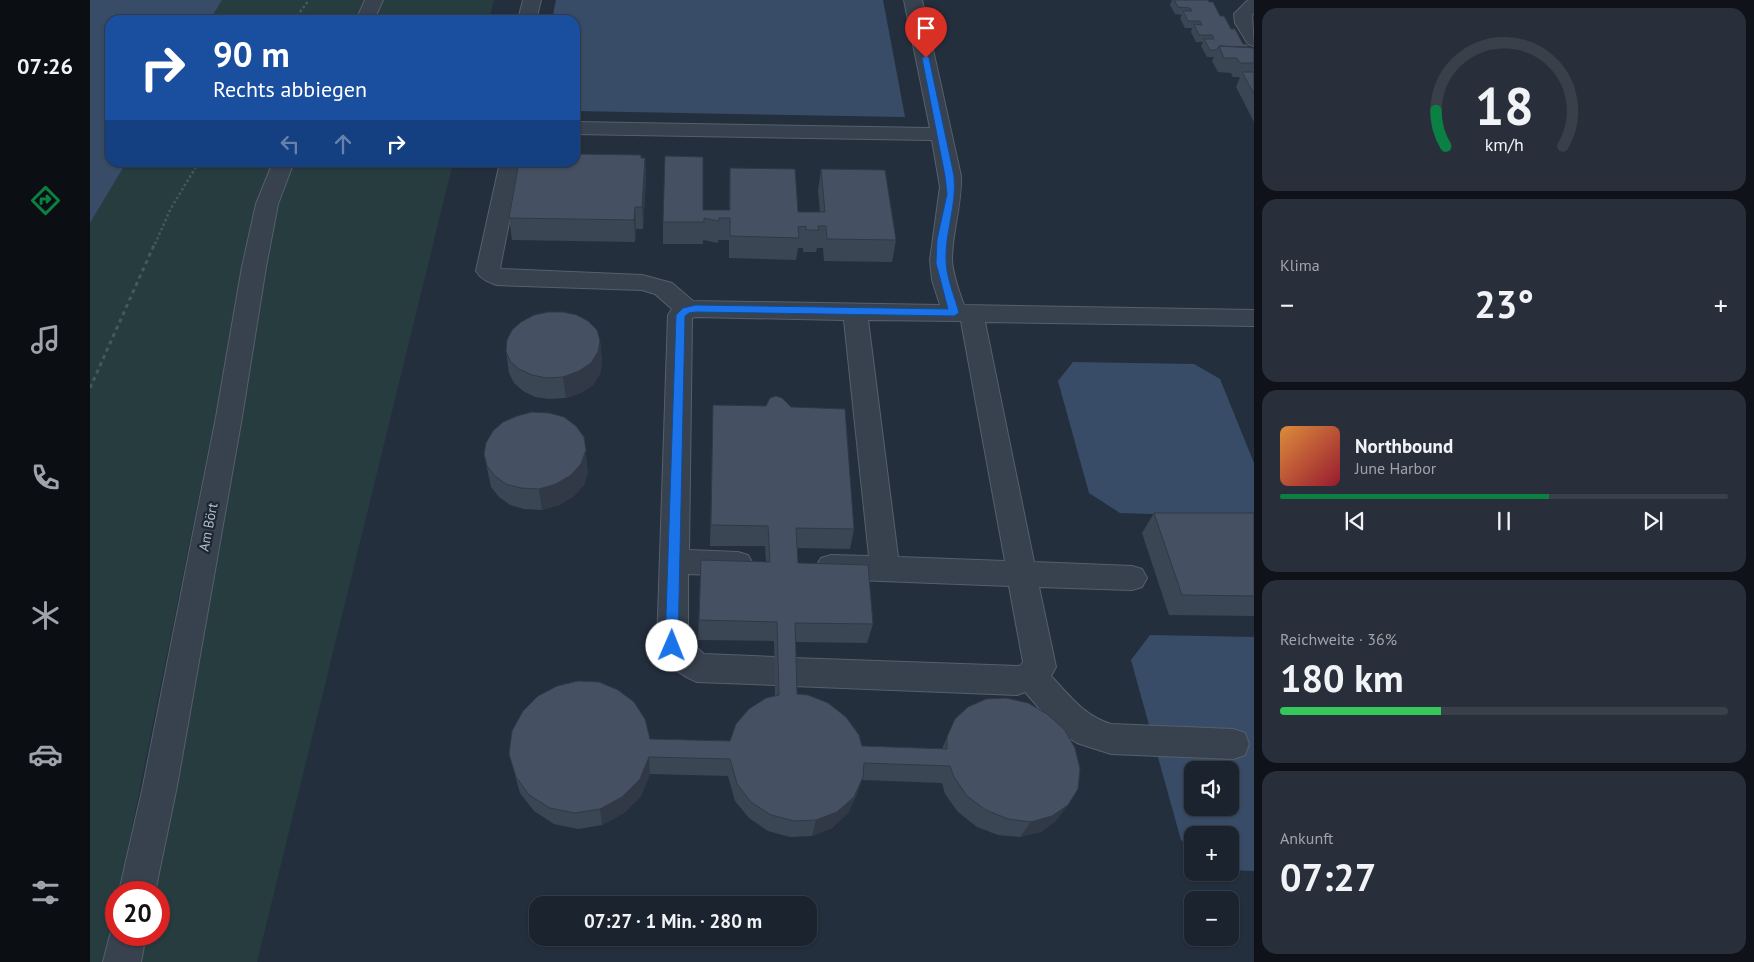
<!DOCTYPE html>
<html lang="de">
<head>
<meta charset="utf-8">
<style>
  :root { --surface:#1b232e; --page:#282f3a; --text:#f1f3f6; --muted:#a0a4aa; --line:#39404a; --accent:#0b8043 }
  body { margin:0; font-family:"PT Sans",sans-serif; background:var(--page); color:var(--text); height:100vh; display:flex; flex-direction:column; font-size:19px; white-space:nowrap }
  * { box-sizing:border-box; margin:0 }
  p { font-size:16px; color:var(--muted) }
  .icon { flex:none; width:28px; height:28px; fill:none; stroke:currentColor; stroke-width:2; stroke-linecap:round; stroke-linejoin:round }
  .map { position:relative; flex:1; overflow:hidden }
  .panel { display:flex; flex-direction:column; gap:8px; padding:8px; background:#0f1319; width:500px }
  .panel>* { flex:none }
  .guide { position:absolute; left:15px; top:15px; width:475px; height:152px; border-radius:15px; box-shadow:0 1px 4px #0004,0 0 0 1px var(--line); background:#1a4fa0; color:#fff; overflow:hidden }
  .tools { position:absolute; left:1094px; top:761px; display:grid; gap:10px }
  .tools a { display:grid; place-items:center; width:55px; height:55px; border-radius:10px; background:var(--surface); box-shadow:0 1px 4px #0004,0 0 0 1px var(--line); font-size:25px }
  .speed { position:absolute; left:15px; top:881px; display:flex; gap:10px; font-size:25px; font-weight:700; text-align:center }
  .speed>* { display:grid; place-content:center; width:65px; height:65px; border-radius:50%; background:var(--surface); box-shadow:0 1px 4px #0004,0 0 0 1px var(--line); line-height:1 }
  .speed .limit { border:8px solid #d22; background:#fff; color:#111 }
  .pin { position:absolute; display:grid; place-items:center; width:42px; height:42px; color:#fff; margin:-51px -21px; border-radius:50% 50% 50% 0; rotate:-45deg; box-shadow:0 0 5px #0007 }
  .pin .icon { rotate:45deg }
  .me { position:absolute; width:55px; margin:-28px; rotate:1deg; stroke-linejoin:round; filter:drop-shadow(0 0 4px #0008) }
  .turn { display:flex; align-items:center; gap:18px; height:105px; padding:0 25px; font-size:22px }
  .turn .icon { width:65px; height:65px; stroke-width:2.5 }
  .turn b { display:block; font-size:35px; line-height:42px }
  .lanes { display:flex; align-items:center; height:48px; padding:0 25px; background:#0003; justify-content:center; gap:25px; direction:ltr }
  .lanes .off { opacity:.35 }
  .big { font-size:38px; font-weight:800; line-height:1.1 }
  .panel .tile { flex:1; display:flex; flex-direction:column; justify-content:center; gap:8px; min-width:0; padding:0 18px; border-radius:15px; background:var(--page) }
  .panel .dial { align-items:center; gap:0 }
  .dial svg { height:130px; overflow:visible; fill:none; stroke:var(--line); stroke-width:7; stroke-linecap:round; text-anchor:middle }
  .dial text { fill:var(--text); stroke:none }
  .song { display:flex; align-items:center; gap:15px }
  .cover { width:60px; height:60px; border-radius:8px; background:linear-gradient(135deg,hsl(30 70% 55%),hsl(350 70% 35%)) }
  .played { height:5px; border-radius:2px; background:linear-gradient(90deg,var(--accent) 60%,var(--line) 60%) }
  .keys { display:flex; justify-content:space-around; direction:ltr }
  .heat { display:flex; justify-content:space-between; align-items:center; font-size:28px; direction:ltr }
  .charge { height:8px; border-radius:4px; background:linear-gradient(90deg,#34c759 36%,var(--line) 0) }
  .trip { position:absolute; left:439px; top:896px; width:288px; height:50px; border-radius:15px; background:var(--surface); box-shadow:0 1px 4px #0004,0 0 0 1px var(--line); font-weight:800; line-height:50px; text-align:center }
  main { display:flex; flex:1; min-height:0 }
  .tabs { display:flex; flex-direction:column; width:90px; justify-content:space-around; align-items:center; background:#0b0e12; color:var(--muted) }
  .tabs .icon { width:35px; height:35px }
  .tabs .on { color:var(--accent) }
  .tabs b { font-size:22px; color:var(--text) }
  .map>svg:first-child { display:block }
</style>
</head>
<body>
<main>
<nav class="tabs">
<b>07:26</b>
<svg class="icon on" aria-label="directions" viewBox="0 0 24 24"><path d="M12 3l9 9-9 9-9-9zM9 14v-3h6M13 9l2 2-2 2"/></svg>
<svg class="icon" aria-label="music" viewBox="0 0 24 24"><path d="M9 18V5l10-2v13"/><circle cx="6" cy="18" r="3"/><circle cx="16" cy="16" r="3"/></svg>
<svg class="icon" aria-label="phone" viewBox="0 0 24 24"><path d="M5 4h4l2 5-3 2q2 4 5 5l2-3 5 2v4C11 20 4 13 5 4z"/></svg>
<svg class="icon" aria-label="climate" viewBox="0 0 24 24"><path d="M12 3v18M4 7l16 10M4 17L20 7"/></svg>
<svg class="icon" aria-label="car" viewBox="0 0 24 24"><path d="M5 17H2v-5l4-1 3-4h7l3 4 3 1v5h-3M9 17h6M6 11h13"/><circle cx="7" cy="17" r="2"/><circle cx="17" cy="17" r="2"/></svg>
<svg class="icon" aria-label="filters" viewBox="0 0 24 24"><path d="M4 7h16M4 17h16"/><circle cx="9" cy="7" r="2"/><circle cx="15" cy="17" r="2"/></svg>
</nav>
<div class="map">
<svg width="1164" height="962" viewBox="0 0 1164 962">
  <rect width="100%" height="100%" fill="#242f3e"/>
  <path fill="#263c3f" d="M 132,0 L 277,0 L 267,20 L 120,20 Z
    M 292,0 L 404,0 L 399,20 L 283,20 Z
    M 36,163 L 186,163 L 155,268 L 29,892 L 26,892 C 26,916 20,940 14,962 L 0,962 L 0,223 Z
    M 203,163 L 363,163 L 167,962 L 43,962 L 49,935 L 69,935 L 69,892 L 57,892 L 173,265 L 186,205 Z"/>
  <path fill="#394c67" fill-rule="evenodd" d="M 0,0 L 132,0 L 120,20 L 20,20 L 20,162 L 36,163 L 0,223 Z
    M 466,0 L 793,0 L 815,117 L 485,111 L 485,20 L 462,20 Z
    M 983,362 L 1104,364 L 1130,379 L 1164,463 L 1164,512 L 1159,517 L 1030,513 L 999,493 L 968,381 Z
    M 1060,635 L 1164,637 L 1164,871 L 1140,870 L 1140,835 L 1102,835 L 1102,849 L 1091,840 L 1041,660 ZM 1102,770 L 1140,770 L 1140,808 L 1102,808 Z"/>
  <g fill="none" stroke-linecap="round" stroke-linejoin="round">
    <defs>
      <path id="minor" d="M 275,0 L 293,0 L 284,20 L 266,20 Z
        M 433,0 L 451,0 L 446,20 L 428,20 Z
        M 814,0 L 832,0 L 871,176 C 872,205 862,232 862,260 C 863,276 869,291 874,305 L 1164,310 L 1164,326 L 895,322 L 944,562 L 1042,566 L 1052,569 L 1057,578 L 1052,587 L 1042,590 L 949,587 L 966,667 L 961,676 C 981,697 993,715 1021,724 L 1143,729 L 1155,733 L 1159,744 L 1155,755 L 1143,759 L 1021,754 L 987,743 L 970,732 L 935,692 L 927,695 L 703,686 L 692,682 L 684,685 L 607,682 C 591,676 574,662 567,646 L 578,315 L 582,309 L 565,294 L 552,290 L 407,285 C 398,282 391,279 386,271 L 410,162 L 431,162 L 410,268 L 412,269 L 552,275 L 582,283 L 603,301 L 850,305 L 842,280 L 840,260 L 850,187 L 842,140 L 485,134 L 485,122 L 840,128 ZM 606,317 L 754,320 L 779,556 L 741,555 L 731,558 L 726,567 L 731,576 L 741,579 L 919,586 L 933,662 L 930,666 L 703,658 L 695,661 L 684,657 L 614,654 L 598,640 L 598,574 L 648,576 L 658,573 L 663,564 L 658,555 L 648,552 L 599,550 L 602,318 ZM 778,320 L 871,321 L 915,561 L 808,557 Z
        M 1158,0 L 1164,0 L 1164,13 L 1162,15 L 1164,46 L 1158,44 L 1145,23 L 1144,14 Z
        M 183,162 L 204,162 L 188,204 L 176,267 L 152,417 L 87,786 L 65,892 L 29,892 L 53,786 L 126,417 L 152,267 L 166,204 Z
        M 26,921 L 26,935 L 56,935 L 51,962 L 13,962 L 20,935 Z"/>
    </defs>
    <use href="#minor" stroke="#565f6c" stroke-width="2"/>
    <path stroke="#44595c" stroke-width="2.5" stroke-dasharray="2.5 2.5" stroke-linecap="butt" d="M 204,20 L 219,0
      M 65,244 L 81,208 L 109,162"/>
    <path stroke="#44595c" stroke-width="3" stroke-dasharray="4 4" stroke-linecap="butt" d="M 0,388 L 65,243"/>
    <use href="#minor" fill="#38414e" fill-rule="evenodd"/>
  </g>
  <path fill="#3b4654" d="M 1082,0 L 1118,0 L 1153,44 L 1158,47 L 1164,48 L 1164,122 L 1146,87 L 1150,77 L 1143,77 L 1141,73 L 1128,72 L 1122,61 L 1124,57 L 1117,57 L 1111,46 L 1113,42 L 1106,42 L 1101,32 L 1102,28 L 1095,28 L 1090,18 L 1092,15 L 1085,14 L 1080,5 Z
    M 551,158 L 555,158 L 556,180 L 553,229 L 546,229 L 545,242 L 422,240 L 419,218 Z
    M 640,168 L 708,212 L 730,212 L 728,191 L 731,169 L 806,240 L 802,262 L 734,261 L 733,248 L 727,248 L 726,252 L 713,252 L 713,248 L 708,248 L 706,260 L 639,258 L 639,240 L 628,240 L 628,243 L 613,240 L 613,244 L 573,244 L 573,222 L 613,210 L 639,210 Z
    M 510,341 L 512,363 L 510,374 L 503,385 L 491,393 L 476,398 L 459,399 L 445,397 L 433,391 L 424,383 L 419,373 L 416,351 Z
    M 623,405 L 764,529 L 760,549 L 707,548 L 708,563 L 783,624 L 777,643 L 706,642 L 707,694 L 772,746 L 852,749 L 865,719 L 966,821 L 951,832 L 930,837 L 908,835 L 887,827 L 868,812 L 855,794 L 852,783 L 772,780 L 767,794 L 758,813 L 742,828 L 722,836 L 700,837 L 678,831 L 659,818 L 645,801 L 638,776 L 560,774 L 551,796 L 534,813 L 512,825 L 488,829 L 464,824 L 444,811 L 430,793 L 419,754 L 560,739 L 640,741 L 685,696 L 684,641 L 608,640 L 611,560 L 676,562 L 675,546 L 620,546 Z
    M 394,454 L 498,472 L 494,485 L 484,496 L 469,505 L 452,510 L 434,509 L 420,505 L 409,497 L 401,487 Z
    M 1064,513 L 1164,513 L 1164,616 L 1079,615 L 1052,533 Z"/>
  <path fill="#303945" d="M 555,158 L 556,180 L 553,229 L 552,207 Z
    M 545,207 L 546,229 L 545,242 L 544,220 Z
    M 510,341 L 512,363 L 510,374 L 503,385 L 491,393 L 476,398 L 473,377 Z
    M 494,437 L 498,472 L 494,485 L 484,496 L 469,505 L 452,510 L 449,489 Z
    M 559,757 L 560,774 L 551,796 L 534,813 L 512,825 L 510,809 Z
    M 773,777 L 767,794 L 758,813 L 742,828 L 722,836 L 726,820 Z
    M 978,805 L 966,821 L 951,832 L 930,837 L 941,822 Z"/>
  <path fill="#455162" stroke="#303945" d="M 1084,0 L 1118,0 L 1119,2 L 1123,2 L 1130,16 L 1134,16 L 1141,29 L 1145,29 L 1153,44 L 1157,44 L 1158,47 L 1129,46 L 1127,50 L 1120,50 L 1114,39 L 1124,39 L 1122,35 L 1109,35 L 1104,24 L 1112,25 L 1110,21 L 1098,21 L 1093,11 L 1102,11 L 1100,8 L 1088,7 Z
    M 1129,46 L 1164,48 L 1164,63 L 1150,63 L 1147,58 L 1134,58 Z
    M 1152,72 L 1164,72 L 1164,94 Z
    M 485,154 L 551,155 L 551,158 L 555,158 L 552,207 L 545,207 L 544,220 L 419,218 L 429,162 L 485,162 Z
    M 575,156 L 613,157 L 613,210 L 640,210 L 640,168 L 705,169 L 708,212 L 735,212 L 731,169 L 795,170 L 806,240 L 737,239 L 736,226 L 728,226 L 729,230 L 716,230 L 716,226 L 708,227 L 709,238 L 640,236 L 640,218 L 629,218 L 629,221 L 614,218 L 614,222 L 573,222 Z
    M 458,312 L 473,312 L 487,315 L 498,321 L 507,330 L 510,341 L 508,352 L 501,363 L 489,371 L 473,377 L 457,378 L 442,375 L 429,369 L 420,361 L 416,351 L 417,340 L 422,330 L 431,322 L 444,315 Z
    M 686,396 L 692,398 L 701,407 L 755,409 L 764,529 L 706,528 L 708,563 L 778,565 L 783,624 L 705,623 L 707,694 L 718,695 L 738,703 L 756,717 L 769,735 L 772,746 L 857,749 L 857,737 L 865,719 L 878,707 L 896,699 L 916,698 L 938,703 L 957,714 L 974,729 L 985,748 L 990,769 L 988,789 L 978,805 L 962,816 L 941,822 L 918,819 L 896,810 L 877,796 L 864,777 L 860,766 L 774,763 L 773,777 L 764,797 L 747,812 L 726,820 L 704,821 L 681,815 L 661,802 L 647,784 L 640,759 L 559,757 L 550,779 L 532,797 L 510,809 L 485,813 L 460,808 L 439,795 L 426,777 L 419,754 L 422,731 L 433,711 L 448,696 L 467,686 L 488,681 L 509,682 L 528,690 L 544,702 L 555,719 L 560,739 L 640,741 L 646,724 L 659,709 L 676,698 L 689,695 L 687,622 L 609,620 L 611,560 L 680,562 L 678,526 L 621,525 L 623,405 L 676,406 L 680,398 Z
    M 442,412 L 459,413 L 474,417 L 486,426 L 494,437 L 496,450 L 491,464 L 481,475 L 466,484 L 449,489 L 431,488 L 416,484 L 405,476 L 397,466 L 394,454 L 396,443 L 403,431 L 413,422 L 427,416 Z
    M 1064,513 L 1164,513 L 1164,596 L 1092,595 Z"/>
  <path fill="#1a73e8" stroke="#114b97" d="M 836,55 L 839,58 L 864,176 C 867,205 855,232 856,260 C 856,277 865,297 869,313 L 864,316 L 606,312 L 599,313 L 595,316 L 588,646 L 586,650 L 582,651 L 577,650 L 575,646 L 586,315 L 593,308 L 606,305 L 858,309 L 846,263 L 847,240 L 857,194 L 855,176 L 832,58 Z"/>
  <g text-anchor="middle" stroke-width="4.5" stroke-linejoin="round" paint-order="stroke">
    <g font-size="14" fill="#b4bcc9" stroke="#1d2633">
      <text transform="translate(118 527) rotate(-79)" y="5">Am Bört</text>
    </g>
  </g>
</svg>
<div class="tools">
<a><svg class="icon" aria-label="sound" viewBox="0 0 24 24"><path d="M4 9h4l5-4v14l-5-4H4zM17 9q2 3 0 6"/></svg></a>
<a>+</a>
<a>−</a>
</div>
<div class="speed"><div class="limit">20</div></div>
<div class="pin" style="left:836px;top:58px;background:#d93025"><svg class="icon" aria-label="arrive" viewBox="0 0 24 24"><path d="M6 21V4h12l-3 4 3 4H6"/></svg></div>
<svg class="me" style="left:582px;top:646px" viewBox="-20 -20 40 40"><circle r="19" fill="#fff"/><path d="M0-13L10 11 0 6-10 11z" fill="#1a73e8"/></svg>
<div class="trip">07:27 · 1 Min. · 280 m</div>
<div class="guide">
<div class="turn"><svg class="icon" aria-label="right" viewBox="0 0 24 24"><path d="M7 20v-9h11M14 6l5 5-5 5"/></svg><div><b>90 m</b>Rechts abbiegen</div></div>
<div class="lanes"><svg class="icon off" aria-label="left" viewBox="0 0 24 24"><path d="M17 20v-9H6M10 6l-5 5 5 5"/></svg><svg class="icon off" aria-label="ahead" viewBox="0 0 24 24"><path d="M12 20V5M6 11l6-6 6 6"/></svg><svg class="icon" aria-label="right" viewBox="0 0 24 24"><path d="M7 20v-9h11M14 6l5 5-5 5"/></svg></div>
</div>
</div>
<section class="panel">
<div class="tile dial"><svg viewBox="0 0 100 80">
<path d="M14 69A42 42 0 1 1 86 69"/>
<path d="M14 69A42 42 0 0 1 8 47" stroke="#0b8043"/>
<text x="50" y="56" font-size="32" font-weight="700">18</text>
<text x="50" y="72" font-size="11">km/h</text>
</svg></div>
<div class="tile"><p>Klima</p>
<div class="heat"><a>−</a><b class="big">23°</b><a>+</a></div>
</div>
<div class="tile">
<div class="song"><i class="cover"></i><div><b>Northbound</b><p>June Harbor</p></div></div>
<div class="played"></div>
<div class="keys"><svg class="icon" aria-label="previous" viewBox="0 0 24 24"><path d="M18 5L8 12l10 7zM5 5v14"/></svg><svg class="icon" aria-label="pause" viewBox="0 0 24 24"><path d="M8 5v14M16 5v14"/></svg><svg class="icon" aria-label="next" viewBox="0 0 24 24"><path d="M6 5l10 7-10 7zM19 5v14"/></svg></div>
</div>
<div class="tile"><p>Reichweite · 36%</p><b class="big">180 km</b><div class="charge"></div></div>
<div class="tile"><p>Ankunft</p><b class="big">07:27</b></div>
</section>
</main>
</body>
</html>
